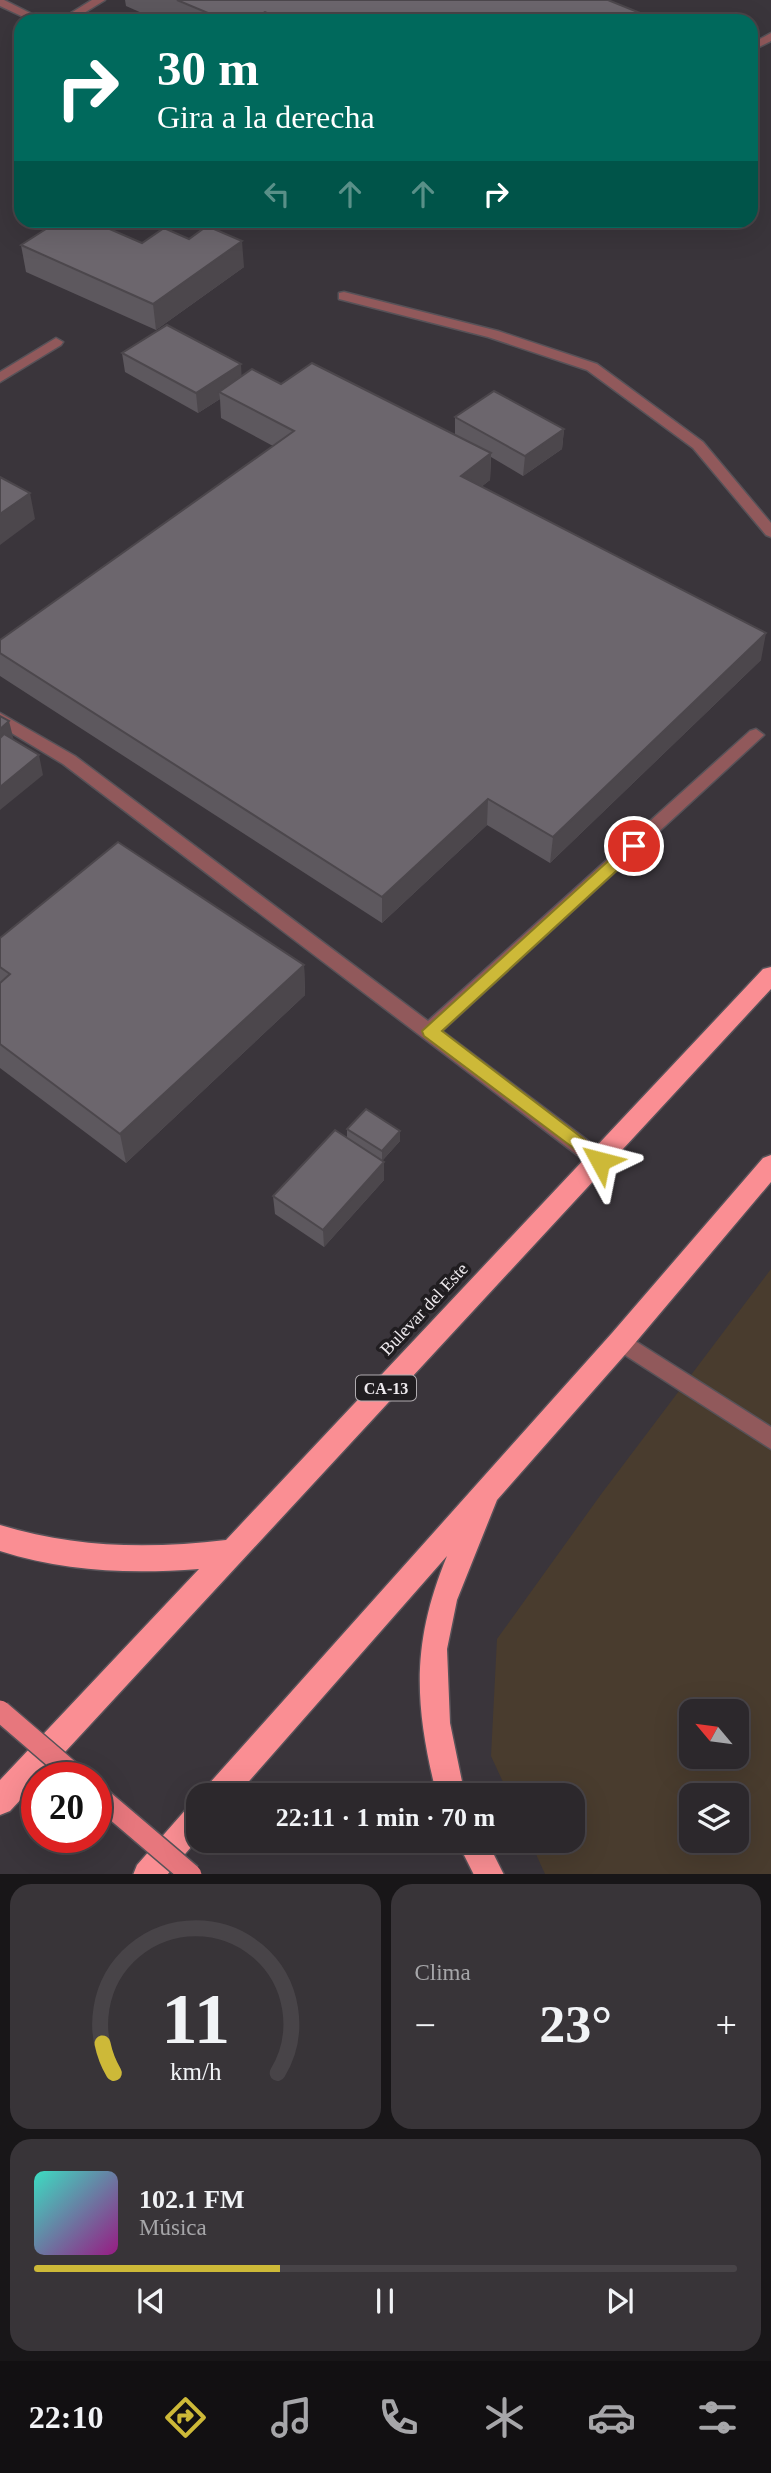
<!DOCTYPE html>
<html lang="es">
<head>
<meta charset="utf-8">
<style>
  :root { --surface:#2c282c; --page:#383438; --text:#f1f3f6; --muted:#a6a6a9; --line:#484448; --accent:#cdb938 }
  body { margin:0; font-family:"Times New Roman",serif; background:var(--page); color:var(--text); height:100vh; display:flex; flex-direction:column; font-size:26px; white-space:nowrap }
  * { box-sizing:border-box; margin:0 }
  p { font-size:23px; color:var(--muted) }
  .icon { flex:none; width:38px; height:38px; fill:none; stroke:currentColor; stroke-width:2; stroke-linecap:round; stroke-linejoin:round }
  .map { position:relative; height:1874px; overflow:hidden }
  .panel { display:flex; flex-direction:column; gap:10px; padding:10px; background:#181618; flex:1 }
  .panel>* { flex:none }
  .top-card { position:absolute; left:14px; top:14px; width:744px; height:214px; border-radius:21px; box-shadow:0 7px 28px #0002,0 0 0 2px var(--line); background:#00695c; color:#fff; overflow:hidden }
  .needle { width:46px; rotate:299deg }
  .fabs { position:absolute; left:679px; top:1699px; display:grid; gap:14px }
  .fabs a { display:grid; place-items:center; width:70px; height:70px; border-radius:14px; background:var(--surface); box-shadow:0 7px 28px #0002,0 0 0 2px var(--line); font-size:35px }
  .speed { position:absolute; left:21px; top:1762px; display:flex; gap:14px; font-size:35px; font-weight:700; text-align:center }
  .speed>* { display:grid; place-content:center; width:91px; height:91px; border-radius:50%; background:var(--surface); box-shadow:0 7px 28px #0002,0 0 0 2px var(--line); line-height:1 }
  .speed .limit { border:10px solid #d22; background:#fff; color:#111 }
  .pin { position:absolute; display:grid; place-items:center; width:60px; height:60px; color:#fff; margin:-30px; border:4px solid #fff; border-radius:50%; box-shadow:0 2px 7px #0007 }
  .me { position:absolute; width:77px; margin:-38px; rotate:308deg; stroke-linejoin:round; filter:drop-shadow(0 0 5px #0008) }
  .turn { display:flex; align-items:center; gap:24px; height:147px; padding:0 28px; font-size:32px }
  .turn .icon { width:91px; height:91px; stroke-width:2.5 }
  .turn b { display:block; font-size:49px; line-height:60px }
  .lanes { display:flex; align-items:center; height:66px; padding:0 28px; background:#0003; justify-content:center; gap:35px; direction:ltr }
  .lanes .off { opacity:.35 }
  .big { font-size:52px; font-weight:700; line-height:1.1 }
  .panel .card { flex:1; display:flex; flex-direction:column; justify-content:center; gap:10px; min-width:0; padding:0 24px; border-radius:21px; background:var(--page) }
  .panel .dial { align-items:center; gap:0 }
  .dial svg { height:182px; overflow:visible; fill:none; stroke:var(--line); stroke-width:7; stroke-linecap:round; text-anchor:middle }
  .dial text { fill:var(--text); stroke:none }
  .song { display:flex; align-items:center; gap:21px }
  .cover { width:84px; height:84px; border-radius:10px; background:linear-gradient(135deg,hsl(170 70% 55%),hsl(310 70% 35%)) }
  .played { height:7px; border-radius:4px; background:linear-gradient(90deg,var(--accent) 35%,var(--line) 35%) }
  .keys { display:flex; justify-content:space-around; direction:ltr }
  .heat { display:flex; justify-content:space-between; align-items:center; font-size:38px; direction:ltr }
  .panel .tiles { flex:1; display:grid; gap:10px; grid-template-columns:1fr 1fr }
  .card:last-child { grid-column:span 2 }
  .trip { position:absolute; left:186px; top:1783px; width:399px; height:70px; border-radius:21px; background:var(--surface); box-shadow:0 7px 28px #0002,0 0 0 2px var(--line); font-weight:700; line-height:70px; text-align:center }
  .menu { display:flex; height:112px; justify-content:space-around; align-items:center; background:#121012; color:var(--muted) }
  .menu .icon { width:49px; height:49px }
  .menu .selected { color:var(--accent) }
  .menu b { font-size:32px; color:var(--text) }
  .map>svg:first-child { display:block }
</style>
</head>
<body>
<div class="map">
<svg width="771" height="1875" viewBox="0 0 771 1875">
  <rect width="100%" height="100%" fill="#3a353b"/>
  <path fill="#493c2e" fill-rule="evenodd" d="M 771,1269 L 771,1874 L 545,1874 L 530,1841 L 572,1841 L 572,1796 L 509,1795 L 491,1756 L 497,1639 L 602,1493 ZM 691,1712 L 737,1712 L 737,1757 L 691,1757 ZM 691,1796 L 737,1796 L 737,1841 L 691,1841 Z"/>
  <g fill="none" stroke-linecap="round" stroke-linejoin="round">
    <defs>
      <path id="lane" d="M 0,0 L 4,0 L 46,21 L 32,21 L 0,6 Z
        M 92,0 L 105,0 L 71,21 L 58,21 Z
        M 771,33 L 771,41 L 751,51 L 751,44 Z
        M 456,220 L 506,220 C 495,230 468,228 456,220 Z
        M 344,292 L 498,331 L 597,364 L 703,442 L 771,523 L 771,537 L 766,535 L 693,448 L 587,370 L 488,337 L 339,299 L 339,293 Z
        M 56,338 L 63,342 L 61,345 L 0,382 L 0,372 Z
        M 0,713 L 75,756 L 428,1021 L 750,731 L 756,729 L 764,735 L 442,1031 L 607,1155 L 610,1161 L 607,1167 L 600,1169 L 593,1167 L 63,764 L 0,726 Z
        M 621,1332 L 771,1427 L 771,1449 L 614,1348 L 611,1341 L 614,1334 Z"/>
      <path id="highway" d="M 771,967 L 771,989 L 41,1778 L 37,1778 L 37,1782 L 10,1811 L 0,1815 L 0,1780 L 199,1569 C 131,1574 66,1572 0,1551 L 0,1525 C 75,1548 149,1549 226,1540 L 763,969 Z
        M 771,1155 L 771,1182 L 630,1349 L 497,1500 L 457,1600 L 447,1649 L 450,1723 L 465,1796 L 437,1796 C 414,1705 411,1643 447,1556 L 236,1796 L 203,1796 L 207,1786 L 612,1333 L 763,1158 Z
        M 198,1803 L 198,1839 L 167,1875 L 133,1875 L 137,1865 L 188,1807 Z
        M 457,1841 L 487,1841 L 504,1875 L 474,1875 Z"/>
    </defs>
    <use href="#lane" stroke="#575258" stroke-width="3"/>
    <use href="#highway" stroke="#575258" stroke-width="3"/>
    <use href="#lane" fill="#91595b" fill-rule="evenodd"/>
    <use href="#highway" fill="#fa8e93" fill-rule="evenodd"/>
    <defs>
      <path id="primary-bridge" d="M 0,1711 L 78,1778
        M 96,1794 L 191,1875"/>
    </defs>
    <use href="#primary-bridge" stroke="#575258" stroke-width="24" stroke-linecap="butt"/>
    <use href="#primary-bridge" stroke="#e7777d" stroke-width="21"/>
  </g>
  <path fill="#5d585e" d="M 125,0 L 608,0 L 660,21 L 160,21 L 126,6 Z
    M 142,243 L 244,267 L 156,330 L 26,272 L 21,245 Z
    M 122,353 L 281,384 L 455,435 L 455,417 L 564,429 L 562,449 L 523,476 L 491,457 L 490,480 L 481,487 L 761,660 L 550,863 L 487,825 L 382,923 L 0,676 L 0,640 L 273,446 L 221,418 L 220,399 L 198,413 L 125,372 Z
    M 0,938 L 304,965 L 305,995 L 126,1163 L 0,1068 Z
    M 347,1129 L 400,1141 L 382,1161 L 384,1180 L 324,1247 L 275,1214 L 273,1196 L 347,1138 Z"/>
  <path fill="#4c474c" d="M 265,12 L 266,21 L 249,21 Z
    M 242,241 L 244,267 L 156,330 L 153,304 Z
    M 241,364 L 242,384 L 219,392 L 220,399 L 198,413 L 196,393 Z
    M 564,429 L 562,449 L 523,476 L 525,456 Z
    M 491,453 L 490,480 L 460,503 L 461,476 Z
    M 30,493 L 35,519 L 0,545 L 0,514 Z
    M 766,633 L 761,660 L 550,863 L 553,837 Z
    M 9,721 L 14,741 L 0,752 L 0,729 Z
    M 39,755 L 43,775 L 0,810 L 0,787 Z
    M 488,799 L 487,825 L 382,923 L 382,897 Z
    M 304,965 L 305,995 L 126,1163 L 120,1134 Z
    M 400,1131 L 400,1141 L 382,1161 L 382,1151 Z
    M 384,1162 L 384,1180 L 324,1247 L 323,1230 Z"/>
  <path fill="#6c666d" stroke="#4c474c" stroke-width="2" d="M 177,0 L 608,0 L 660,21 L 287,21 L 265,12 L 249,21 L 227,21 Z
    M 60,220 L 89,220 L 142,243 L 164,228 L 189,239 L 207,226 L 242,241 L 153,304 L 21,245 Z
    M 167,325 L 241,364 L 196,393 L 122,353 Z
    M 312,363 L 491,453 L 461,476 L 766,633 L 553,837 L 488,799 L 382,897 L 0,653 L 0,640 L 294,431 L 219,392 L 252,369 L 281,384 Z
    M 494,391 L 564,429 L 525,456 L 455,417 Z
    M 0,477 L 30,493 L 0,514 Z
    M 0,716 L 9,721 L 0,729 Z
    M 4,734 L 39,755 L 0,787 L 0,738 Z
    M 118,842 L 304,965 L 120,1134 L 0,1044 L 0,983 L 10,974 L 0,967 L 0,938 Z
    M 366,1109 L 400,1131 L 382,1151 L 347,1129 Z
    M 335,1130 L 384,1162 L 323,1230 L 273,1196 Z"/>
  <path fill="#cdb938" stroke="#857824" stroke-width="2" d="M 634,841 L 642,846 L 639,850 L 442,1031 L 606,1156 L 608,1161 L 606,1166 L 600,1168 L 424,1036 L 422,1031 L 629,842 Z"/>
  <g text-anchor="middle" stroke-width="7" stroke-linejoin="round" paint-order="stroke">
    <rect fill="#201d20" stroke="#b0acb0" stroke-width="2" x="356" y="1375.5" width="60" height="25" rx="5"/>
    <g font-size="16" font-weight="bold" fill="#eeeaee">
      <text x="386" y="1394">CA-13</text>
    </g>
    <g font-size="18" fill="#eeeaee" stroke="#201d20">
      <text transform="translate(424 1309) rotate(-47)" y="6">Bulevar del Este</text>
    </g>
  </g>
</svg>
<div class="fabs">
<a><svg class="needle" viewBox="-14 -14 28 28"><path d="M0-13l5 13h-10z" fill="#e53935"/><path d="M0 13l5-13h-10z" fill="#a6a6a9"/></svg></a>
<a><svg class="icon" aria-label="layers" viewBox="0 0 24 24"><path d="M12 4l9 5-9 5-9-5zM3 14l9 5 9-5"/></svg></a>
</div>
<div class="speed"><div class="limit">20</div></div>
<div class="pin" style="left:634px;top:846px;background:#d93025"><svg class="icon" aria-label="arrive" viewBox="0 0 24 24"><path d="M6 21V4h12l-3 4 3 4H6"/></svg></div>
<svg class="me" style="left:600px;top:1161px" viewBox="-20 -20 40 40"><path d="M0-17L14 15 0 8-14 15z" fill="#cdb938" stroke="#fff" stroke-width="4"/></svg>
<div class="trip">22:11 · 1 min · 70 m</div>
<div class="top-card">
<div class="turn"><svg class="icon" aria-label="right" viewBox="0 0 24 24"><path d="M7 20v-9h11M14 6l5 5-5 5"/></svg><div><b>30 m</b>Gira a la derecha</div></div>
<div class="lanes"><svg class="icon off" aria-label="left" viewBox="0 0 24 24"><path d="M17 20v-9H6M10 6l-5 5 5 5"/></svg><svg class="icon off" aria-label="ahead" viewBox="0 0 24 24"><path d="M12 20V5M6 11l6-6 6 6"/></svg><svg class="icon off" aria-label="ahead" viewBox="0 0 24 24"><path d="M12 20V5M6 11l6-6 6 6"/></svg><svg class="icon" aria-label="right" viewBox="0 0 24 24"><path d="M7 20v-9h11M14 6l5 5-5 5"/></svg></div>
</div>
</div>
<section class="panel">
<div class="tiles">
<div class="card dial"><svg viewBox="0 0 100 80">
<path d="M14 69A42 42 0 1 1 86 69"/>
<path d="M14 69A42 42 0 0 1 9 56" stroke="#cdb938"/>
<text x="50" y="56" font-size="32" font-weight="700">11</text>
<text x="50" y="72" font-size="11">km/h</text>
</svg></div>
<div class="card"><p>Clima</p>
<div class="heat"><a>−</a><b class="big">23°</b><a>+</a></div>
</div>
<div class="card">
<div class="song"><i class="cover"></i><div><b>102.1 FM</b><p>Música</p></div></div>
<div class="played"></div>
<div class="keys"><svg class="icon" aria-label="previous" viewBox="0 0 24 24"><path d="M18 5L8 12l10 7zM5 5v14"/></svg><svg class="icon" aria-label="pause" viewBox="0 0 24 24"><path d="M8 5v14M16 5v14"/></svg><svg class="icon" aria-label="next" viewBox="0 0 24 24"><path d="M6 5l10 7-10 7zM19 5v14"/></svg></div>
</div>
</div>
</section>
<nav class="menu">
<b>22:10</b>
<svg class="icon selected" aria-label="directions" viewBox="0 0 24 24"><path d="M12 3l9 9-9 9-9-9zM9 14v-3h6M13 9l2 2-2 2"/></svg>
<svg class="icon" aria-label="music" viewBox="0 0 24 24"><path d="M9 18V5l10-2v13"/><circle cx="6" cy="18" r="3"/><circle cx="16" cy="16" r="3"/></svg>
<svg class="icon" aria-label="phone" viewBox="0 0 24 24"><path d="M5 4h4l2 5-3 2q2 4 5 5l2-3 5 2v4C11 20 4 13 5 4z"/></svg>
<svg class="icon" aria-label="climate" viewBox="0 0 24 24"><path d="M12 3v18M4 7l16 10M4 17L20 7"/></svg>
<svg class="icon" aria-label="car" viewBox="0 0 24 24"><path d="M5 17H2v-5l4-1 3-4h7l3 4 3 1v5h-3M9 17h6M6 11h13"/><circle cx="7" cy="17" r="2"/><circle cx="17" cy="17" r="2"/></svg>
<svg class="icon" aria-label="filters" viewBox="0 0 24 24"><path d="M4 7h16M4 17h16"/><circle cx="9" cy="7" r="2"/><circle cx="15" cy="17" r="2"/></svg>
</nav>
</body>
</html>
